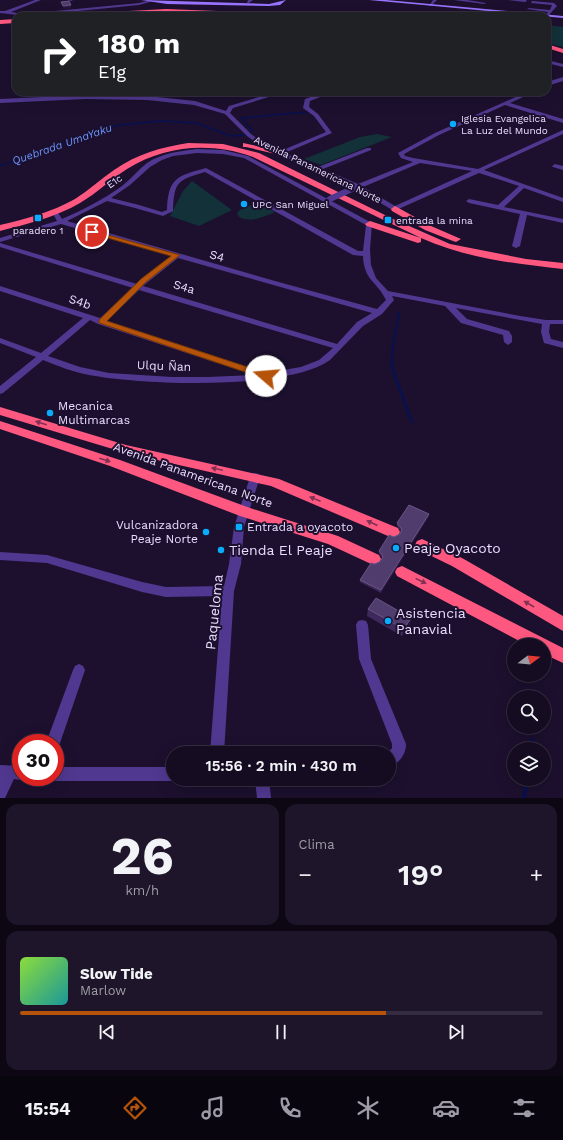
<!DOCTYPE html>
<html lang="es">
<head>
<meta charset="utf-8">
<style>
  :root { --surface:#150c22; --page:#1e152a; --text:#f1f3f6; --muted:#9d9ba5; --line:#342c40; --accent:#b45309 }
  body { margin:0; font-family:"Work Sans",sans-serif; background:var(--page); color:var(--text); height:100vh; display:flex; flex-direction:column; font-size:15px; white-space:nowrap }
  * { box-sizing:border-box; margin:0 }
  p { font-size:13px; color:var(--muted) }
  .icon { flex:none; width:22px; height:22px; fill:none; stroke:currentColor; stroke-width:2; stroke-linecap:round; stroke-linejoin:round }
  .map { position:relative; height:798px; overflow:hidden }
  .side { display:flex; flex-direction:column; gap:6px; padding:6px; background:#0c0713; flex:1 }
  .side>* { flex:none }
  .guide { position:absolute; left:12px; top:12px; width:539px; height:84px; border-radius:12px; box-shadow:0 4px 16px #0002,0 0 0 1px var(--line); background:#202124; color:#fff; overflow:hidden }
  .needle { width:26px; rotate:74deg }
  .fabs { position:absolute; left:507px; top:638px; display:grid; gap:8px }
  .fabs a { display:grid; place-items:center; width:44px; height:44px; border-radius:50%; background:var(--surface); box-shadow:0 4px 16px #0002,0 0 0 1px var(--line); font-size:20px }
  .speed { position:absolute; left:12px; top:734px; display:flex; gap:8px; font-size:20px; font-weight:700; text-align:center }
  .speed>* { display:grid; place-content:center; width:52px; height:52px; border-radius:50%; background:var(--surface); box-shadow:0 4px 16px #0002,0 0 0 1px var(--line); line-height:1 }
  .speed .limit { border:6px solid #d22; background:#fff; color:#111 }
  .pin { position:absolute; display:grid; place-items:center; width:34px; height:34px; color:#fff; margin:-17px; border:2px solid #fff; border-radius:50%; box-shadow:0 1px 4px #0007 }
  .me { position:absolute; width:44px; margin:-22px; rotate:288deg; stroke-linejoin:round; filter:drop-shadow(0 0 3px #0008) }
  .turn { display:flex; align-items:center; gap:14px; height:84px; padding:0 20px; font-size:18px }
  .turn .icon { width:52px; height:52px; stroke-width:2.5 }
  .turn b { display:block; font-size:28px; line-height:34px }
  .big { font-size:30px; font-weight:600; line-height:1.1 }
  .side .tile { flex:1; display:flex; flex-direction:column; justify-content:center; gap:6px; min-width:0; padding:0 14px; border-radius:12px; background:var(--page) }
  .side .dial { align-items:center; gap:0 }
  .dial b { font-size:52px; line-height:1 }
  .song { display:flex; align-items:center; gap:12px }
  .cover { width:48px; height:48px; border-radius:6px; background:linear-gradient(135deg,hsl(90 70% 55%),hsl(180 70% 35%)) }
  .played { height:4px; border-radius:2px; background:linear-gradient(90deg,var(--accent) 70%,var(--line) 70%) }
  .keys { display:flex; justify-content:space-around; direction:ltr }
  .heat { display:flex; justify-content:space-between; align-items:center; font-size:22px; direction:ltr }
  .side .tiles { flex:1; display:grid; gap:6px; grid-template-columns:1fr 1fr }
  .tile:last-child { grid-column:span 2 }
  .trip { position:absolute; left:166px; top:746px; width:230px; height:40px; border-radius:20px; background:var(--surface); box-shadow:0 4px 16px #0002,0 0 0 1px var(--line); font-weight:600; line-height:40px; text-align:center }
  .tab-bar { display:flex; height:64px; justify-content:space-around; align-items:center; background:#08050e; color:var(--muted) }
  .tab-bar .icon { width:28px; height:28px }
  .tab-bar .selected { color:var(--accent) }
  .tab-bar b { font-size:18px; color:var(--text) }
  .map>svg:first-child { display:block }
</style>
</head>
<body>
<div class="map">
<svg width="563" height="798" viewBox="0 0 563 798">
  <rect width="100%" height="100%" fill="#1c102e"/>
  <path fill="#123139" d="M 547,25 L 563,27 L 563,47 L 547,43 Z
    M 377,134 L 392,137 L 321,165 L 304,159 L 360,137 Z
    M 192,181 L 232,210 L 199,226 L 170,216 L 183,191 Z
    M 258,202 L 275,212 C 264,217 251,223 239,217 L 237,213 L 240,210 Z"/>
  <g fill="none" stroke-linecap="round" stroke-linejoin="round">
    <path stroke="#071050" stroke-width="1.5" d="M 0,166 L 76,138 L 119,125 L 161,121 L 196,123 L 231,136 L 249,135 L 252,130 L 241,118 L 307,112"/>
    <path stroke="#071050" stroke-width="2" d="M 392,359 L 393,344 L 399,313"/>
    <path stroke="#071050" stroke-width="2.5" d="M 392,358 L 392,368 L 412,422"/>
    <path stroke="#071050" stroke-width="3.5" d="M 531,749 L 532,740
      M 524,798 L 527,779"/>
    <path fill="#503890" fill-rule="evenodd" d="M 35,0 L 41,0 L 11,12 L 24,14 L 139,3 L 150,0 L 153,1 L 139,5 L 27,16 L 0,13 L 0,11 L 5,11 Z
      M 68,0 L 73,0 L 71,1 Z
      M 248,0 L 253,0 L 249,3 L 247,3 Z
      M 433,0 L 437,0 L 431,6 L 429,6 Z
      M 454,0 L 467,0 L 486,3 L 484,4 Z
      M 507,0 L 526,0 L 527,1 L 525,2 Z
      M 532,1 L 554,3 L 557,6 L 548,16 L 546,15 L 548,12 L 527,9 L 529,8 L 550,10 L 552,5 L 531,3 Z
      M 547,60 L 563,64 L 563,67 L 547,63 Z
      M 563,77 L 563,81 L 547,86 L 547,82 Z
      M 276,92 L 285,92 L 233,108 L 230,113 L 251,134 L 270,148 L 270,150 L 268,151 L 247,136 L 225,114 L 194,105 L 147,100 L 86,99 L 0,103 L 0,99 L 86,95 L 147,96 L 195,101 L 226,111 L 229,106 Z
      M 325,92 L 333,92 L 310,101 L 309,107 L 318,114 L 332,133 L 285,153 L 318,167 L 367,148 L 371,148 L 371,150 L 323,169 L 358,184 L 413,162 L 401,158 L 398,153 L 435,133 L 527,92 L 534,92 L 510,103 L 563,119 L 563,123 L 505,105 L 439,135 L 404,154 L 405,156 L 413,158 L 478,169 L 563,130 L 563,134 L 484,170 L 563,198 L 563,202 L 524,188 L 504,207 L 563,219 L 563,223 L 527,215 L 520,246 L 516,248 L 512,246 L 520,214 L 469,203 L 466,201 L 469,199 L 498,205 L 519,186 L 479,173 L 394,211 L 357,189 L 352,189 L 351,188 L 352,186 L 278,154 L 278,152 L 326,132 L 314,116 L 303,108 L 305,99 ZM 420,163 L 472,171 L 395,206 L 363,187 Z
      M 197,149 L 223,150 L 248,156 L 372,223 L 370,250 L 371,265 L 376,278 L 388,291 L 520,316 L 546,320 L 563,320 L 563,324 L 550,324 L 549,332 L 551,339 L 563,342 L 563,348 L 544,343 L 541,332 L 542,324 L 456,308 L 467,319 L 509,331 L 512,336 L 512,342 L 508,345 L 504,342 L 503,335 L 461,323 L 445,306 L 392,296 L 394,300 L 382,314 L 363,326 L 330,360 C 286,391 143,385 89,375 C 73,372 58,366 43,360 L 3,393 L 0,394 L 0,386 L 36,357 L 0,343 L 0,338 L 41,353 L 83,318 L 0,291 L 0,286 L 100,318 L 133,288 L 0,247 L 0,243 L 137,284 L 171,256 L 61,224 L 0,242 L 0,238 L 57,221 L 52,212 L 53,211 L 57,211 L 62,219 C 83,210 104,199 122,186 C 131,179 138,170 147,163 C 162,153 180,151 197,149 ZM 197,153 L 223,154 L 244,158 L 366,225 L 363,251 L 358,251 L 206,168 C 177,176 168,178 167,210 L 162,212 L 139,205 L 111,198 L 130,185 L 150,167 L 162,160 L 173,156 ZM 205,172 L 353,255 L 363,256 C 364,281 377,281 386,300 L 377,309 L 275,281 L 67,221 L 107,201 L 135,208 L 163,216 L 173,211 C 174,181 178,180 205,172 ZM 178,258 L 372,313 L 357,322 L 337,344 L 143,286 ZM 139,290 L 333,348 L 319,360 L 301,367 L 265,373 L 107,321 ZM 90,320 L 98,324 L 254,375 L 208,377 L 172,377 L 109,373 L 80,367 L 48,356 Z
      M 555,164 L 563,166 L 563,170 L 553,167 L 552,166 Z
      M 255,473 L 259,474 L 260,477 L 244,527 L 241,564 L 234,591 L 224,753 L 210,753 L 222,596 L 166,597 L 142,592 L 47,563 L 0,560 L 0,552 L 47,555 L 142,582 L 166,587 L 224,586 L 229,564 L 234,527 L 250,477 L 251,474 Z
      M 362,620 L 366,621 L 368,625 L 371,659 L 406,744 C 406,755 399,763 389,768 L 389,753 L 388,753 L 392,748 L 392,744 L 359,659 L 356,625 L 358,621 Z
      M 79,664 L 83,666 L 85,670 L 60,743 L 58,748 L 55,749 L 55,743 L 46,743 L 73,670 L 75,666 Z
      M 0,765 L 21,766 L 21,777 L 26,777 L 21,780 L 14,779 L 5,798 L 0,798 Z
      M 55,767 L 173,767 L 173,779 L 177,779 L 173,781 L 55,781 L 49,777 L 55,777 Z
      M 255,779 L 269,779 L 271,798 L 257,798 Z"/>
    <path fill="#9974ff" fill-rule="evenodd" d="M 141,0 L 269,4 L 286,0 L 280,5 L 269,6 L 167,4 Z
      M 369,0 L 386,0 L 563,16 L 563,18 Z"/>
    <path fill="#ff5880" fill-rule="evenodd" d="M 166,9 L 291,14 L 294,16 L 166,13 L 70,16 L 73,14 Z
      M 16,19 L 16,23 L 0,24 L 0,20 Z
      M 547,44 L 563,49 L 563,53 L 547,48 Z
      M 188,143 L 223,144 L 259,153 L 391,218 L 450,244 L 526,259 L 563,263 L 563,269 C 516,264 465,258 421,238 L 421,242 L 418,243 L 367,226 L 365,224 L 370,221 L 421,238 L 253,157 C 211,142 166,145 127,169 C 111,179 97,193 80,203 C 56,217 27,224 0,231 L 0,225 C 26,219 52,212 75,199 C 89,190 101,179 114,170 C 137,154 162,147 188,143 Z
      M 243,143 L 280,151 L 284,153 L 280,155 L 246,147 L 243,147 Z
      M 395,206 L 431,226 L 461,239 L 456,242 L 453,241 L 425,230 L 392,211 L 391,209 Z
      M 0,407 L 126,445 L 279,479 L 398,528 L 400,532 L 398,536 L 393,538 L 388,536 L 271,486 L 126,453 L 0,415 Z
      M 0,421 L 120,460 L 250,508 L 338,536 L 379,555 L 381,559 L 379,563 L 374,565 L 369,563 L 328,544 L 240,516 L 110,466 L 0,429 Z
      M 422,539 L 462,558 L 563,616 L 563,631 L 452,566 L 417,549 L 415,545 L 417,541 Z
      M 402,566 L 563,648 L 563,663 L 544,654 L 544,645 L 527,645 L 397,576 L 395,572 L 397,568 Z"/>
    <path stroke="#503890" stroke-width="6" d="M 330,199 L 354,188"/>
  </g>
  <path fill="#3f295c" d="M 429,514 L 429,516 L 381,593 L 360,582 L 360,580 L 375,564 L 381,561 L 382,558 L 379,553 L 379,551 L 394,537 L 400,534 L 401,531 L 397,526 L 397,523 Z
    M 368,609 L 410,625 L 402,636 L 367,616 Z"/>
  <path fill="#291742" d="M 71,5 L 71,8 L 64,9 L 63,6 Z
    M 429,514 L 429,516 L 381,593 L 381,590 Z
    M 411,618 L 410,625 L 402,636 L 404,629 Z"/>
  <path fill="#513c6e" stroke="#695584" d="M 69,1 L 71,5 L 63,6 L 61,2 Z
    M 409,505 L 429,514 L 381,590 L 360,580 L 371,563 L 375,564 L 381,561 L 383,556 L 379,551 L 389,535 L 394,537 L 400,534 L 402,529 L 397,523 Z
    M 376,598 L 411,618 L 404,629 L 368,609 Z"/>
  <defs><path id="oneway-solid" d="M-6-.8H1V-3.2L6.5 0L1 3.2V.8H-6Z"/></defs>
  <g fill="#823053">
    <use href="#oneway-solid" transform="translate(41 423) rotate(-163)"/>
    <use href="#oneway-solid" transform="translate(105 460) rotate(18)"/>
    <use href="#oneway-solid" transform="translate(217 469) rotate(-168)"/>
    <use href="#oneway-solid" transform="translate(315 499) rotate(-158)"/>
    <use href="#oneway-solid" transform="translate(372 523) rotate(-156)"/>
    <use href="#oneway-solid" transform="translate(421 581) rotate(26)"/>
    <use href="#oneway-solid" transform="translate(529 604) rotate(-150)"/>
  </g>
  <path fill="#b45309" stroke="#753606" d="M 90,230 L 180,255 L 146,282 L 107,321 L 269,374 L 269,378 L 263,378 L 99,323 L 99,320 L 141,279 L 171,256 L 90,233 Z"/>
  <g fill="#09acff" stroke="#1c102e" stroke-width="1.5">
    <circle cx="453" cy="124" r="4"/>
    <circle cx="244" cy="204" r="4"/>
    <rect x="34" y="214" width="8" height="8" rx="2"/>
    <rect x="384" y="216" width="8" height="8" rx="2"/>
    <circle cx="50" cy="413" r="4"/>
    <rect x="235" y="523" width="8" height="8" rx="2"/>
    <circle cx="206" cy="532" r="4"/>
    <circle cx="396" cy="548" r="4"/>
    <circle cx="221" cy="550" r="4"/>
    <circle cx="388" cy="621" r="4"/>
  </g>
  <g text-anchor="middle" stroke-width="4" stroke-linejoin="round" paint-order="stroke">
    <g font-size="10" fill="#e9ddff" stroke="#1c102e" text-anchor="start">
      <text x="461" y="122">Iglesia Evangelica<tspan x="461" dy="12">La Luz del Mundo</tspan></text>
      <text x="252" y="208">UPC San Miguel</text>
      <text x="396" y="224">entrada la mina</text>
      <text x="38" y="234" text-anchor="middle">paradero 1</text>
    </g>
    <g font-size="10" fill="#e9ddff" stroke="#1c102e">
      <text transform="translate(318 169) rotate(26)" y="4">Avenida Panamericana Norte</text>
      <text transform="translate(114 181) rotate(-35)" y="4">E1c</text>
    </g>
    <g font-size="11" font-style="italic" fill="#6b97ff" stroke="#1c102e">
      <text transform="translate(62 144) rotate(-19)" y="4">Quebrada UmaYaku</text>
    </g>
    <g font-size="12" fill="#e9ddff" stroke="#1c102e">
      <text transform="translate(217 256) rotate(16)" y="4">S4</text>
      <text transform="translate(184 287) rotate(17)" y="4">S4a</text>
      <text transform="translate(80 302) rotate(19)" y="4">S4b</text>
      <text transform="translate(164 366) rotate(2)" y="4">Ulqu Ñan</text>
      <text transform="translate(193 475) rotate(20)" y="4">Avenida Panamericana Norte</text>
    </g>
    <g font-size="12" fill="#e9ddff" stroke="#1c102e" text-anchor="start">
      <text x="58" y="410">Mecanica<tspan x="58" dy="14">Multimarcas</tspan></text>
      <text x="198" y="529" text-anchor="end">Vulcanizadora<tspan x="198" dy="14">Peaje Norte</tspan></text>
      <text x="247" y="531">Entrada a oyacoto</text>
    </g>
    <g font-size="14" fill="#e9ddff" stroke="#1c102e" text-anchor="start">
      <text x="404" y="553">Peaje Oyacoto</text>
      <text x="229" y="555">Tienda El Peaje</text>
      <text x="396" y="618">Asistencia<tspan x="396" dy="16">Panavial</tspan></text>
    </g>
    <g font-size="14" fill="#e9ddff" stroke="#1c102e">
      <text transform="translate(214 612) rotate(-84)" y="5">Paqueloma</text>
    </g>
  </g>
</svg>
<div class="fabs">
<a><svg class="needle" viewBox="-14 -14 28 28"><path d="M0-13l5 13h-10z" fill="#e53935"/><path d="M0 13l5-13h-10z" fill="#9d9ba5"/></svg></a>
<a><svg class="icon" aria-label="search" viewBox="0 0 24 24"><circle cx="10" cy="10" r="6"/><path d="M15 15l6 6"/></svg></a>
<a><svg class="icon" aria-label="layers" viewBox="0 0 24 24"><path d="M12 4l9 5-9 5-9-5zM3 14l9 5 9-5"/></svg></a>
</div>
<div class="speed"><div class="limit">30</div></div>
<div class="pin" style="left:92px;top:232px;background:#d93025"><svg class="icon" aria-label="arrive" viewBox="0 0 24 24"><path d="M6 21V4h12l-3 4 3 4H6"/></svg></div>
<svg class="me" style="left:266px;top:376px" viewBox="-20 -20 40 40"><circle r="19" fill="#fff"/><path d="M0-13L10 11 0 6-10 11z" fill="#b45309"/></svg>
<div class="trip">15:56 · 2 min · 430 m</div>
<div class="guide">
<div class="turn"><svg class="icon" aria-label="right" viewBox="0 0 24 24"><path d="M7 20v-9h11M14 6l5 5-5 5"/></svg><div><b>180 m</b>E1g</div></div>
</div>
</div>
<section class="side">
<div class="tiles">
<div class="tile dial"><b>26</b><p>km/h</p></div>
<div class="tile"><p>Clima</p>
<div class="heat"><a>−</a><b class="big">19°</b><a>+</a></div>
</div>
<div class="tile">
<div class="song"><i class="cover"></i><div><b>Slow Tide</b><p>Marlow</p></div></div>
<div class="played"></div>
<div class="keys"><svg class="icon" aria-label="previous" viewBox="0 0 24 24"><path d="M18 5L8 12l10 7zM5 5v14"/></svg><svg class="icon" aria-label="pause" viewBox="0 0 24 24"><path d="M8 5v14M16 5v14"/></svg><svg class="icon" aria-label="next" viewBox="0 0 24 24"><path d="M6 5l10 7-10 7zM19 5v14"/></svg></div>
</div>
</div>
</section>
<nav class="tab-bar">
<b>15:54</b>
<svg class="icon selected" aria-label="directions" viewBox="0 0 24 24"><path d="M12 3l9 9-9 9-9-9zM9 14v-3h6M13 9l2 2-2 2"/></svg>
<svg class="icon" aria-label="music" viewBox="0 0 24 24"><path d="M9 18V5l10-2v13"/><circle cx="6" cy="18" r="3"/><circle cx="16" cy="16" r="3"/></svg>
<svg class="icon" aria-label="phone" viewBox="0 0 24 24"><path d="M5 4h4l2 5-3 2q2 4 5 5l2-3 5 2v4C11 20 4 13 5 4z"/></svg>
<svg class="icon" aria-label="climate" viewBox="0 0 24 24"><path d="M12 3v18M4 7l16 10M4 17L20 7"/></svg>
<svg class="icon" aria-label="car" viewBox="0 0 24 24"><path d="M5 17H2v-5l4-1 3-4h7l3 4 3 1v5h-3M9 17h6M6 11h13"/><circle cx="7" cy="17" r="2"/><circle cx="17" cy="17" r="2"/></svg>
<svg class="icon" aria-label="filters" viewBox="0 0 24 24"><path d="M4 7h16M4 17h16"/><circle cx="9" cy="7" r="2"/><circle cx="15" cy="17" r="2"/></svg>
</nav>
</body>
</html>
